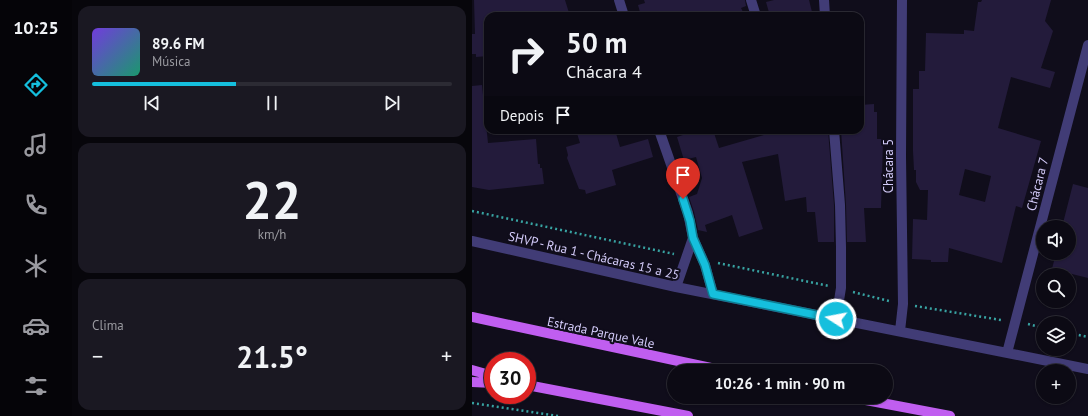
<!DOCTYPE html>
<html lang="pt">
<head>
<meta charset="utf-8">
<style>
  :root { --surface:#0c0a14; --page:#1a1822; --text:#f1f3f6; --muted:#9a9aa0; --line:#2c2b34; --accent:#15bfdd }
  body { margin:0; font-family:"PT Sans",sans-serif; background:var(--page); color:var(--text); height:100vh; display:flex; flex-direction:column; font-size:15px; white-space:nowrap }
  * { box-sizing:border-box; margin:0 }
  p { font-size:13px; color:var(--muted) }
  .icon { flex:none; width:22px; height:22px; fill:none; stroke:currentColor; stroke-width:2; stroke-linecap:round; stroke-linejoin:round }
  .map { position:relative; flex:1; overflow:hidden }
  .details { display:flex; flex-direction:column; gap:6px; padding:6px; background:#07060b; width:400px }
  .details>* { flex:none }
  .guide { position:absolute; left:12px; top:12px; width:380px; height:122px; border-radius:12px; box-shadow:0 1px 3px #0004,0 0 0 1px var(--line); background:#0c0a14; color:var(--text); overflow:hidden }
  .fabs { position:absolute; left:564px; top:220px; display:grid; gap:8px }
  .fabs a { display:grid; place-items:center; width:40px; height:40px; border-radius:50%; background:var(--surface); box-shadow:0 1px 3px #0004,0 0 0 1px var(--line); font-size:20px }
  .speed { position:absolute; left:12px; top:352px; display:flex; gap:8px; font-size:20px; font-weight:700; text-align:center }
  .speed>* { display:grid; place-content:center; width:52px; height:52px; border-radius:50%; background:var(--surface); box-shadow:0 1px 3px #0004,0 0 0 1px var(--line); line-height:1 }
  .speed .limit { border:6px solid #d22; background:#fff; color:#111 }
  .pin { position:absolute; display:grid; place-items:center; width:34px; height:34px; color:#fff; margin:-41px -17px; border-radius:50% 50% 50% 0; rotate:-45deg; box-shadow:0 0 4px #0007 }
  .pin .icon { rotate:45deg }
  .me { position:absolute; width:44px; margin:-22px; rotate:281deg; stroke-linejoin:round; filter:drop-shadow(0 0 3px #0008) }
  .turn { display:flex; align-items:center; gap:14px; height:84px; padding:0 16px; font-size:18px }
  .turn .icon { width:52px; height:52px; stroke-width:2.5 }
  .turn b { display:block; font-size:28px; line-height:34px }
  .then { display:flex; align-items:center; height:38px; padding:0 16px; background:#0003; gap:8px; font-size:15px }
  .big { font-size:30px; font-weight:700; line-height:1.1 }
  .details .tile { flex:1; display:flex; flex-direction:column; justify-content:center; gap:6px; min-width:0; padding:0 14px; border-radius:12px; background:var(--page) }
  .details .dial { align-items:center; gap:0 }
  .dial b { font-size:52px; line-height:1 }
  .song { display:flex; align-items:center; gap:12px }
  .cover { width:48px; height:48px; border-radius:6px; background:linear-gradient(135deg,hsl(260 70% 55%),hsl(160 70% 35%)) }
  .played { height:4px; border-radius:2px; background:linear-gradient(90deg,var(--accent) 40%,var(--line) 40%) }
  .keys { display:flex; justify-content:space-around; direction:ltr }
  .heat { display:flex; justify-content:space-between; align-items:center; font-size:22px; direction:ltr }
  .trip { position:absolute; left:195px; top:364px; width:226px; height:40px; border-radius:20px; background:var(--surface); box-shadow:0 1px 3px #0004,0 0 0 1px var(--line); font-weight:700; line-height:40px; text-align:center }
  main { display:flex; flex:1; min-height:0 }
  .tab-bar { display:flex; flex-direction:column; width:72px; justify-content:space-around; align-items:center; background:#050408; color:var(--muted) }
  .tab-bar .icon { width:28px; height:28px }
  .tab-bar .on { color:var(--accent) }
  .tab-bar b { font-size:18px; color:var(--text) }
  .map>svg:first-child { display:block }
</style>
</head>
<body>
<main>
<nav class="tab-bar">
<b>10:25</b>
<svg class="icon on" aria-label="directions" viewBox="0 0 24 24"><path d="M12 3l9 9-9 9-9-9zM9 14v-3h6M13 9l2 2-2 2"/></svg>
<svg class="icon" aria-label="music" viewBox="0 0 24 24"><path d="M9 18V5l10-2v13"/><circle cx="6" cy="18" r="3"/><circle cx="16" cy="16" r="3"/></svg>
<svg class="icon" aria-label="phone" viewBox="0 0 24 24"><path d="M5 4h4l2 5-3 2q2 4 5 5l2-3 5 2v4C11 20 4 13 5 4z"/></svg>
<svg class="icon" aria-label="climate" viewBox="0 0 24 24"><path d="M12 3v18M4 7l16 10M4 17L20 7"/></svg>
<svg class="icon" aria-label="car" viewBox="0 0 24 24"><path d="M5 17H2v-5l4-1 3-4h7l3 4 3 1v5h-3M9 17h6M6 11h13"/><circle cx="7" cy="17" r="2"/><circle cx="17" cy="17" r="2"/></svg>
<svg class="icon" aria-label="filters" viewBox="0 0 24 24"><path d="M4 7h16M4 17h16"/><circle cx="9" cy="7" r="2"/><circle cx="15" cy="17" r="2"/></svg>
</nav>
<section class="details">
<div class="tile">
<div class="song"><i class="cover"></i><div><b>89.6 FM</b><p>Música</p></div></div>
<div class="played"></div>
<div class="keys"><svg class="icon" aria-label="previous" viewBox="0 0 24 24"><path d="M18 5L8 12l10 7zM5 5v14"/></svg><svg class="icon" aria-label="pause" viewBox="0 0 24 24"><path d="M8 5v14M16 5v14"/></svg><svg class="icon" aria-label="next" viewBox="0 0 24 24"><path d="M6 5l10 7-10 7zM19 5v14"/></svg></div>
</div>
<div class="tile dial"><b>22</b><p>km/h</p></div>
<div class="tile"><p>Clima</p>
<div class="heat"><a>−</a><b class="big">21.5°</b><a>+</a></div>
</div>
</section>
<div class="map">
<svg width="616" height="416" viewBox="0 0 616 416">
  <rect width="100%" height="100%" fill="#100d1b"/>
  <path fill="#231b3b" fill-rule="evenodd" d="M 2,0 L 93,0 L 98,16 L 16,16 L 16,56 L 4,57 L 4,54 L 0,54 L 0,34 L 3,34 Z
    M 172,0 L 273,0 L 274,6 L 269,8 L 271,12 L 258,16 L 257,12 L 244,16 L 169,16 L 166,5 L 173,3 Z
    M 302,0 L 337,0 L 341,16 L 298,16 L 294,2 Z
    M 510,0 L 579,0 L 573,21 L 581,31 L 569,68 L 583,72 L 578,88 L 539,77 L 526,128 L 569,141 L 550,208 L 544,206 L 530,263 L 477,248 L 476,262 L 459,262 L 459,260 L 440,259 L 441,219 L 455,220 L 456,190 L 448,190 L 444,182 L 444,170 L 442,170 L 441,151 L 441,89 L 447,89 L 447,71 L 453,71 L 454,33 L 492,34 L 492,30 L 502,31 L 506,2 L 509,2 ZM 493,169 L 519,176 L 513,202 L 487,195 Z
    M 10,85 L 16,143 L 64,139 L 66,164 L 68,164 L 68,168 L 70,168 L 72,184 L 17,190 L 0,187 L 0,86 Z
    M 402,104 L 402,112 L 405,112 L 405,139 L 410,139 L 409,142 L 411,142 L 409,208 L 392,208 L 394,242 L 375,242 L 374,205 L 369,130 L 388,130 L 388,105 Z
    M 104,130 L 143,130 L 148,147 L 176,139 L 181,157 L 140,170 L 144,185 L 114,194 L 113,190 L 107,189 L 95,158 L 96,155 L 94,147 L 108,143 Z
    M 210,130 L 241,130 L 247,148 L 309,130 L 356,130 L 362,205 L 362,242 L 346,242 L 343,212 L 335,212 L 334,197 L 313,201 L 306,154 L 270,162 L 291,229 L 267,237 L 260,215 L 233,225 L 235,232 L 226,230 L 222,212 L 217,197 L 225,194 L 230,178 L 224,157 L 212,160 L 205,137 L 211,135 Z
    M 601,184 L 616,188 L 616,278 L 580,269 L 584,253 L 597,253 L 597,227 L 590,227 Z"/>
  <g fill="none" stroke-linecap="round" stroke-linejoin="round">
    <path stroke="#38a3a2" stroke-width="2.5" stroke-dasharray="2 3" stroke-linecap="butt" d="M 0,211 L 202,254
      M 246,263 L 357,286
      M 381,292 L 417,301
      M 443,306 L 529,320
      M 556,324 L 571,328
      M 597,333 L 616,337
      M 0,403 L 86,416"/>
    <path stroke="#413c76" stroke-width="10" d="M 147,0 L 152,16
      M 279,0 L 284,16
      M 352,0 L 353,16
      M 187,130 L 216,213 L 221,238 L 233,265 L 241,294
      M 362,130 L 368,205 L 369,247 L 369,288 L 364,319
      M 0,241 L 204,287 L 616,369
      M 204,287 L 221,238
      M 428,331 L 431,304 L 429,156 L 430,0
      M 535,353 L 616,45"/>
    <path stroke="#c05ef0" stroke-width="10" d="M 0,317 L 253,371
      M 0,370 L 21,376
      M 0,382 L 21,383
      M 55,385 L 216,416
      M 378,397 L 478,416"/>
  </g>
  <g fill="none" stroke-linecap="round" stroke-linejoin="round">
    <defs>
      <path id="route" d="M 211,199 L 218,221 L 221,238 L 233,265 L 241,294 L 364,319"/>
    </defs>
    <use href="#route" stroke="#0e7c90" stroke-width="10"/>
    <use href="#route" stroke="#15bfdd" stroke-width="7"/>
  </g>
  <g text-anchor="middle" stroke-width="4" stroke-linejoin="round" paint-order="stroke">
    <g font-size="13" fill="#d4ccfa" stroke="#100d1b">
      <text transform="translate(416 166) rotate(-90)" y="5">Chácara 5</text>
      <text transform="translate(565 184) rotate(-76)" y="5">Chácara 7</text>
      <text transform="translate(122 255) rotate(13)" y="5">SHVP - Rua 1 - Chácaras 15 a 25</text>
      <text transform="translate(129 332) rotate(12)" y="5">Estrada Parque Vale</text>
    </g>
  </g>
</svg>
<div class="fabs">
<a><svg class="icon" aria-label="sound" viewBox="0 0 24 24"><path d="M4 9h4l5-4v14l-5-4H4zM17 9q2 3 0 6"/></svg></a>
<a><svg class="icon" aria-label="search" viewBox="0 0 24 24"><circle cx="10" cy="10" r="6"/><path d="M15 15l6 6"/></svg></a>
<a><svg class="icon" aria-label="layers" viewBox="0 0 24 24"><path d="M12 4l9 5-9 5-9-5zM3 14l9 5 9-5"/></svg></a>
<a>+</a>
</div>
<div class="speed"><div class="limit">30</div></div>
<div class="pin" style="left:211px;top:199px;background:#d93025"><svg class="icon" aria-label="arrive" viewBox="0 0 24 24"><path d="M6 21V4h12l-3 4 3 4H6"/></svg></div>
<svg class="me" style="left:364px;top:319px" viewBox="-20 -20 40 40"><circle r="17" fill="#15bfdd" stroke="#fff" stroke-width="3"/><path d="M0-11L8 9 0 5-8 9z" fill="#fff"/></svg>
<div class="trip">10:26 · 1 min · 90 m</div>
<div class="guide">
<div class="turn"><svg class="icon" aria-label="right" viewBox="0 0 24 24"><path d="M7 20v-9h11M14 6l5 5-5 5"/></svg><div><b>50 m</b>Chácara 4</div></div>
<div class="then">Depois<svg class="icon" aria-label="arrive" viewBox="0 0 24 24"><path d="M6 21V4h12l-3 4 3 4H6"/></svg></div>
</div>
</div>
</main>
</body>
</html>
